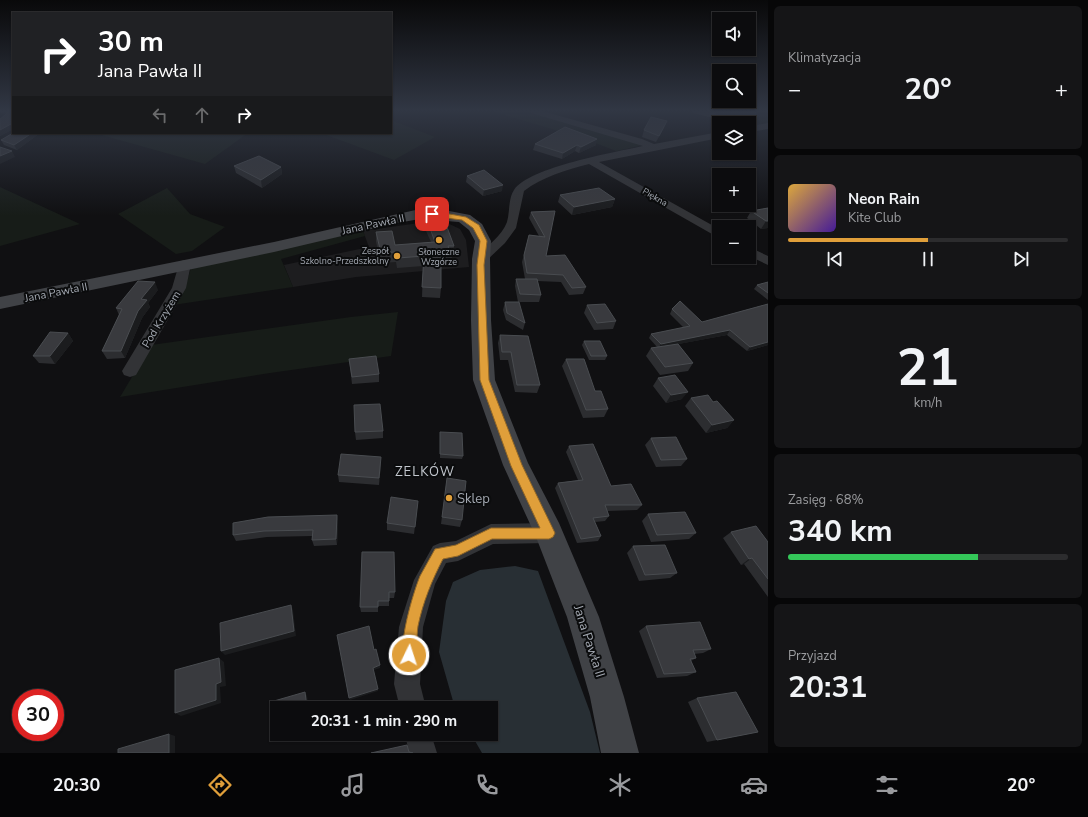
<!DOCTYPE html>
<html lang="pl">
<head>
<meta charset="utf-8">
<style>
  :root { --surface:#0c0c0e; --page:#151517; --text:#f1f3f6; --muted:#9a9b9e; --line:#2c2c2e; --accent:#e09f3a }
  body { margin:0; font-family:"Nunito Sans",sans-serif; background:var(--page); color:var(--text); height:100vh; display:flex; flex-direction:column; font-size:15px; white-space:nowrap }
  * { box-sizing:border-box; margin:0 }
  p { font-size:13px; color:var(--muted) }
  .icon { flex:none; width:22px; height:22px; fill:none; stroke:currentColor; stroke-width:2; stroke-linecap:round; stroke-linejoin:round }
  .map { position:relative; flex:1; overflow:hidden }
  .side { display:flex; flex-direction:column; gap:6px; padding:6px; background:#070708; width:320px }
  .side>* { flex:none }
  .top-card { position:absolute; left:12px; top:12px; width:380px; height:122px; border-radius:0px; box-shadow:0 1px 3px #0004,0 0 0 1px var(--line); background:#202124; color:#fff; overflow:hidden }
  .tools { position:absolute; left:712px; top:12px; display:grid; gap:8px }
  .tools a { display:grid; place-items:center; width:44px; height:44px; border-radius:0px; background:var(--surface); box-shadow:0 1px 3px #0004,0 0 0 1px var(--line); font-size:20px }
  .speed { position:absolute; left:12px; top:689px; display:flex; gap:8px; font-size:20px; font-weight:700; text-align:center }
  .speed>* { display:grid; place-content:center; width:52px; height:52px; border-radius:50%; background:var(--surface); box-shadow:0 1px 3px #0004,0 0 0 1px var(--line); line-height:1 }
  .speed .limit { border:6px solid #d22; background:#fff; color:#111 }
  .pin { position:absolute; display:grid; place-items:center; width:34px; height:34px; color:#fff; margin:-17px; border-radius:8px; box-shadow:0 2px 6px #0006 }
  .me { position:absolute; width:44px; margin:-22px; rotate:4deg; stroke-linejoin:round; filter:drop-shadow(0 0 3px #0008) }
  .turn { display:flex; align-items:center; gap:14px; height:84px; padding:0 20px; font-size:18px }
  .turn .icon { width:52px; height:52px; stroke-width:2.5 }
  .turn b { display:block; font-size:28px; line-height:34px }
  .lanes { display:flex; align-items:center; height:38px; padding:0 20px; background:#0003; justify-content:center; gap:20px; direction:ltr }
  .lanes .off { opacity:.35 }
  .big { font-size:30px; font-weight:700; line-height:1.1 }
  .side .tile { flex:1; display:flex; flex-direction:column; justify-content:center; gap:6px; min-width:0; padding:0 14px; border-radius:6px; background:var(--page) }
  .side .dial { align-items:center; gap:0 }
  .dial b { font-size:52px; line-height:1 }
  .song { display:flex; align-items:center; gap:12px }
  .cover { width:48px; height:48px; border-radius:6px; background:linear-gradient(135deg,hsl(40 70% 55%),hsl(260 70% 35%)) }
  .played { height:4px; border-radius:2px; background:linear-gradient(90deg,var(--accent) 50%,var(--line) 50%) }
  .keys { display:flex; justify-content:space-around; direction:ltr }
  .heat { display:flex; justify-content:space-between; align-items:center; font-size:22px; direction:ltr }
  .charge { height:6px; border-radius:3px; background:linear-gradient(90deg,#34c759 68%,var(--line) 0) }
  .trip { position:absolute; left:270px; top:701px; width:228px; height:40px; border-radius:0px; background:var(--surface); box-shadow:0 1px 3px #0004,0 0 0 1px var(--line); font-weight:700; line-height:40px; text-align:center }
  .dock { display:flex; height:64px; justify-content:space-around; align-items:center; background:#050506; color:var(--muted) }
  .dock .icon { width:28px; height:28px }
  .dock .active { color:var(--accent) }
  .dock b { font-size:18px; color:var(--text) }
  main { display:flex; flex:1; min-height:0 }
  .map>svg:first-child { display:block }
</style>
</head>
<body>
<main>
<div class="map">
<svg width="768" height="753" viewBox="0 0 768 753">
  <rect width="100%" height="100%" fill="#101012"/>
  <path fill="#1d1d1f" d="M 443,221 L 460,229 L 466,240 L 469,267 L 356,277 L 293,287 L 284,265 L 369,247 L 363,231 L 426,222 Z"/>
  <path fill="#171c18" d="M 491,111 L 530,111 L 639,142 L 644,145 L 616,151 L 585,139 Z
    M 703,111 L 768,111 L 768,123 L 755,125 Z
    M 391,120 L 435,137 L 394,160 L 321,133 L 391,133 Z
    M 99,133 L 248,133 L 205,164 L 98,134 Z
    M 0,187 L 80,224 L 0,246 Z
    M 167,188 L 190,214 L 225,227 L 192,251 L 176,254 L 118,214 Z
    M 363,231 L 365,236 L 281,259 L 293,287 L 173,305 L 186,284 L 191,268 Z
    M 398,312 L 391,356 L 270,373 L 120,397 L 151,345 L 351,317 Z"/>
  <path fill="#282f34" d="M 515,566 L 538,571 L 590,712 L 600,753 L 482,753 L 471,734 L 491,734 L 491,708 L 455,708 L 439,652 L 446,601 L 453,582 L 480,570 Z"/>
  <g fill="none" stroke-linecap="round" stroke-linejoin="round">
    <path fill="#323336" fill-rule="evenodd" d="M 530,111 L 542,111 L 642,139 L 654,144 L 719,132 L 719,138 L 599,162 L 719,229 L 719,238 L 589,164 C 566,170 542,177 524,191 L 516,228 L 505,243 L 485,262 L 477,262 L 475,259 L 477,256 C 487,246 502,236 507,222 C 510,212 508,199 514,190 C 529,167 616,152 643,146 L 531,113 Z
      M 692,111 L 705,111 L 747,121 L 748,123 L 734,123 L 693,113 Z
      M 768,123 L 768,129 L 749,132 L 749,126 Z
      M 749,247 L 768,256 L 768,265 L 749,256 Z
      M 185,260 L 189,261 L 191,264 L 186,288 L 136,375 L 130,377 L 124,375 L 122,371 L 172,288 L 179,264 L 181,261 Z
      M 549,523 L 556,526 L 559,533 L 556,540 L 549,543 L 493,544 L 458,561 L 446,563 L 435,584 L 423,627 L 420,684 L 426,708 L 400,708 L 394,684 L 399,627 L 414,580 L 433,546 L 440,543 L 456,541 L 491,524 Z
      M 405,734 L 431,734 L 437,753 L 409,753 Z"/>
    <path fill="#404246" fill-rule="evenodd" d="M 420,209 L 444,210 L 470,215 L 482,224 L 491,241 L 490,259 L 491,320 L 495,380 L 528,463 L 559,523 L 599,617 L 624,697 L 639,753 L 601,753 L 590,697 L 567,617 L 536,537 L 503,465 L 473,380 L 471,320 L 472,259 L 475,241 L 469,230 L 459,222 L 420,219 L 397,223 L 274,252 L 0,309 L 0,297 L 274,242 Z"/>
  </g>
  <path fill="#2c2d30" d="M 0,111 L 13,111 L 13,129 L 0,136 L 0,119 L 7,114 L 0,113 Z
    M 667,121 L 664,128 L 656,142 L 642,137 L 644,130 Z
    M 13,133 L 40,133 L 17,150 L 4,145 L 1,140 Z
    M 535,144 L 596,145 L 579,153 L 575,151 L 562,159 L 533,150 Z
    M 234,166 L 281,167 L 282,174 L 262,188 L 236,173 Z
    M 467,176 L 502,191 L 483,196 L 466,182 Z
    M 560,195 L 615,199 L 612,207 L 572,215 L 558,202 Z
    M 768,208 L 768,228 L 761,229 L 747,218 L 751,211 Z
    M 555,211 L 546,256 L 586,287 L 583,294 L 569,295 L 561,282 L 537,281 L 541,295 L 539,302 L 518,302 L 515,286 L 516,279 L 525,279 L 522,262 L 529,235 L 539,236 L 529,218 L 531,212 Z
    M 427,220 L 454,246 L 453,256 L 452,256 L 451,266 L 441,267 L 441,288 L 440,298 L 422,297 L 423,266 L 397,268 L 396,262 L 381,263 L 376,242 L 376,232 L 395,245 L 431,242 L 426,231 Z
    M 768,282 L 768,300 L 754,289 L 757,285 Z
    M 158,290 L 148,303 L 150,307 L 142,318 L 125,358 L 107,359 L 102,351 L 119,315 L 116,308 Z
    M 505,302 L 525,323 L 523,330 L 506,320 L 503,310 Z
    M 768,304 L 768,345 L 747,351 L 727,335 L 678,344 L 693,363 L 688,371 L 660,375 L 646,356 L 651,348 L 657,347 L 649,338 L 651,334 L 684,328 L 670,314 L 672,309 L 702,322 Z
    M 587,305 L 616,321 L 613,329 L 594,330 L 584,313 Z
    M 68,333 L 73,341 L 55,364 L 39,363 L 33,356 Z
    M 500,335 L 540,385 L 537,393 L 515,392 L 508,360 L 500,360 L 498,343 Z
    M 584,341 L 607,356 L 605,360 L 589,360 L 582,345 Z
    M 349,359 L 379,374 L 379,382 L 352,384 Z
    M 566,359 L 595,391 L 608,409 L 604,417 L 583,418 L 562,366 Z
    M 658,378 L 682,399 L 666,403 L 653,386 Z
    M 691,398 L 713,402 L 734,420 L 727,428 L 706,433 L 685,406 Z
    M 383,431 L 383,438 L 356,440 L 355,432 Z
    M 440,432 L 463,456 L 462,459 L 440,458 Z
    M 651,438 L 687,459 L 681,466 L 656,467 L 645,445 Z
    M 569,446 L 611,486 L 642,505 L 637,510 L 607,511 L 609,516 L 605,521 L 595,522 L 601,536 L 598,541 L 577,543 L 555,488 L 558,483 L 578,480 L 566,452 Z
    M 381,464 L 379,485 L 339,482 L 338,475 Z
    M 447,478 L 462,520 L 460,527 L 441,524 Z
    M 418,501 L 414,534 L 387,530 L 387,523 Z
    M 648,514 L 696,533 L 689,539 L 651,542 L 642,521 Z
    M 337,515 L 338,521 L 337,545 L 314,546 L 312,540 L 312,536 L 267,537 L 236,541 L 233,535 Z
    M 731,532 L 768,542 L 768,597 L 744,564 L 741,565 L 723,538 Z
    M 633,546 L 677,573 L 670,578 L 639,581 L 627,553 Z
    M 362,552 L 395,592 L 394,598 L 389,598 L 389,606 L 378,606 L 378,612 L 361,612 L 360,607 Z
    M 646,626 L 711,649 L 703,653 L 694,654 L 696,658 L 691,661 L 696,672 L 687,676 L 657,678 L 639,631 Z
    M 697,698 L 758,732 L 707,742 L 688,702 Z"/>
  <path fill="#1b1c1e" d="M 667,121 L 664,128 L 656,142 L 659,136 Z
    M 11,124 L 13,129 L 0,136 L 0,130 Z
    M 32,133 L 40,133 L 17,150 L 14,145 Z
    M 597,139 L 596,145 L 579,153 L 581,147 Z
    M 577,145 L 575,151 L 562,159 L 563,153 Z
    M 12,151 L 15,157 L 0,164 L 0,156 Z
    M 281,167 L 282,174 L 262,188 L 261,180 Z
    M 503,185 L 502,191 L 483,196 L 484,190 Z
    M 615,199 L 612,207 L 572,215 L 574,207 Z
    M 766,221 L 768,221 L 768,228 L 761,229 Z
    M 155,282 L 158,290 L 148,303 L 150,307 L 142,318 L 125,358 L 121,351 L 138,311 L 141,299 Z
    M 730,330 L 727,335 L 658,348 L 661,344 Z
    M 68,333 L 73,341 L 55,364 L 50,356 Z
    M 768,342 L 768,345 L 747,351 L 750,347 Z
    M 688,392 L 682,399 L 666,403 L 671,395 Z
    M 734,420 L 727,428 L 706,433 L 712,425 Z
    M 381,457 L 381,464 L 379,485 L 379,478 Z
    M 337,515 L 338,521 L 337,545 L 336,539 Z
    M 752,558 L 744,564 L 741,565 L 749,559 Z
    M 291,605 L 293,610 L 296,636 L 225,655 L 221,651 Z
    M 219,658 L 224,662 L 226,686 L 220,687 L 221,703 L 181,716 L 175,713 L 216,684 Z
    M 380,665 L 380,668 L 374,670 L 373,668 Z
    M 378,689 L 378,691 L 350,700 L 349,698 Z
    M 305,692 L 307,696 L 309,708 L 307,708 Z
    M 169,734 L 175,736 L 175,753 L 169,753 Z
    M 291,734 L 301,734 L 281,740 L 278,738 Z"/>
  <path fill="#393a3e" stroke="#494c50" d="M 10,111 L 13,111 L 13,127 L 12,127 L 11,124 L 0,130 L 0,119 Z
    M 651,117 L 667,121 L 659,136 L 644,130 Z
    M 565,127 L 597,139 L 581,147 L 577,145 L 563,153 L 535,144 Z
    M 13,133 L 32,133 L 14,145 L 1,140 Z
    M 0,147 L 12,151 L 0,156 Z
    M 259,156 L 281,167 L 261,180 L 234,166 Z
    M 484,170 L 503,185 L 484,190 L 467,176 Z
    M 599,188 L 615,199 L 574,207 L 560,195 Z
    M 768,208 L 768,221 L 766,221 L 751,211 Z
    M 555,211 L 546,256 L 565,255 L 586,287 L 572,288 L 563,275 L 527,273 L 524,255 L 529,235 L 545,237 L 531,212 Z
    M 444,219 L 454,246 L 448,246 L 452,256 L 441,256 L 441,288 L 422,287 L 424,256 L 398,258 L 396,252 L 381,253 L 376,232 L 392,231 L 395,245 L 435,242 L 427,220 Z
    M 516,279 L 537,279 L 541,295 L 520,294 Z
    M 138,281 L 155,282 L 141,299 L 147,300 L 138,311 L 121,351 L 102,351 L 122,309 L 116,308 Z
    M 768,282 L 768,293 L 757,285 Z
    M 680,301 L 702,322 L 768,304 L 768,342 L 750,347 L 730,330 L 661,344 L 651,334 L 690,326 L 672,309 Z
    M 505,302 L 519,302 L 525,323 L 507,313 Z
    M 605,304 L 616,321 L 597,323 L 587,305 Z
    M 50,332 L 68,333 L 50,356 L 33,356 Z
    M 500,335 L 528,336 L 540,385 L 517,385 L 511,352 L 502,352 Z
    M 584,341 L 600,341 L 607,356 L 591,356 Z
    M 678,344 L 693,363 L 665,367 L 651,348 Z
    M 376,356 L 379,374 L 352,377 L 349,359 Z
    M 566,359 L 584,359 L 595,391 L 601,391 L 608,409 L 586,410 Z
    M 675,375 L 688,392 L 671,395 L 658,378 Z
    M 708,395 L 713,402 L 717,401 L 734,420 L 712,425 L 691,398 Z
    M 380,404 L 383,431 L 355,432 L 354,405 Z
    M 440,432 L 462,433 L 463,456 L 440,454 Z
    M 676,437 L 687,459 L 661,460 L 651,438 Z
    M 593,444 L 611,486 L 631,484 L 642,505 L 605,505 L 609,516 L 593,518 L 601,536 L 581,539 L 558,483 L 583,480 L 569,446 Z
    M 341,454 L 381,457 L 379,478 L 338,475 Z
    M 447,478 L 466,481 L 462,520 L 442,517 Z
    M 391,497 L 418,501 L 415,527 L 387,523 Z
    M 685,512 L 696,533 L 657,535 L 648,514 Z
    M 337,515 L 336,539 L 312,540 L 313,530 L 264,531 L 233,535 L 233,523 L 268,517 Z
    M 756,526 L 768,542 L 768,579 L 752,558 L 749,559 L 731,532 Z
    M 665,545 L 677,573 L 645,575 L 633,546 Z
    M 362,552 L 394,552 L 395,592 L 389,592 L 389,601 L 378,601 L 378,607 L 360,607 Z
    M 291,605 L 294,631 L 221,651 L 220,623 Z
    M 700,622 L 711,649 L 693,650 L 696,658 L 690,659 L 696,672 L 664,674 L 646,626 Z
    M 369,626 L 374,650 L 376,649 L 380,665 L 373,668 L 378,689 L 349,698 L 337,635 Z
    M 219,658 L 221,682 L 216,684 L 216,700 L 175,713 L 175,670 Z
    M 305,692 L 307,708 L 277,708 L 277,728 L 274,701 Z
    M 736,692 L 758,732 L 717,740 L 697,698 Z
    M 169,734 L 169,753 L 118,753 L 118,749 Z
    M 278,734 L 291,734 L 278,738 Z
    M 407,745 L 409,752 L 413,753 L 371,753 Z"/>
  <linearGradient id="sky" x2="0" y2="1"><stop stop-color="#09090a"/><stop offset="0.51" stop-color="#313744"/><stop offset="1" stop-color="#313744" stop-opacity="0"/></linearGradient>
  <rect width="768" height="216" fill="url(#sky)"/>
  <path fill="#e09f3a" stroke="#926726" d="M 430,213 L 444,213 L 466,217 L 479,225 L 487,241 L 484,265 L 489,380 L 522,465 L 555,533 L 553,537 L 549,539 L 492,539 L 458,556 L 443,559 C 432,580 423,602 418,626 C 416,637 419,650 414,660 L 409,662 L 404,660 C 398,644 413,593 420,576 C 425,567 430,558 435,549 L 456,545 L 491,528 L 540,528 L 511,466 L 480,380 L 477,265 L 480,241 L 473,228 L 462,220 L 430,216 Z"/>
  <g fill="#e09f3a" stroke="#0b0c0d" stroke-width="1.5">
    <circle cx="439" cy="240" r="4"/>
    <circle cx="397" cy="256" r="4"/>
    <circle cx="449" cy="498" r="4"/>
  </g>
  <g text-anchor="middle" stroke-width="4" stroke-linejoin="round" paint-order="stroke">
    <g font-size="9" fill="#a3a8b1" stroke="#0b0c0d">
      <text transform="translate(655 197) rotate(30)" y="3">Piękna</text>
    </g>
    <g font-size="9" fill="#a3a8b1" stroke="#0b0c0d" text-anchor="end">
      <text x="389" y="254">Zespół<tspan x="389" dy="10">Szkolno-Przedszkolny</tspan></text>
      <text x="439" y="255" text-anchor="middle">Słoneczne<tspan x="439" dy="10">Wzgórze</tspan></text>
    </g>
    <g font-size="11" fill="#a3a8b1" stroke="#0b0c0d">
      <text transform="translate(373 224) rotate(-12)" y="4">Jana Pawła II</text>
      <text transform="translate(56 292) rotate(-11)" y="4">Jana Pawła II</text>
      <text transform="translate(161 319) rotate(-59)" y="4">Pod Krzyżem</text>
    </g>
    <g font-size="13" letter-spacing="1" fill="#c3c7ce" stroke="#0b0c0d">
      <text x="425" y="476">ZELKÓW</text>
    </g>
    <g font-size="13" fill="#a3a8b1" stroke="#0b0c0d" text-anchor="start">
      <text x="457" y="503">Sklep</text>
    </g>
    <g font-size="13" fill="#a3a8b1" stroke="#0b0c0d">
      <text transform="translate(590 641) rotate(72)" y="5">Jana Pawła II</text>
    </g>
  </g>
</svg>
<div class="tools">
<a><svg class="icon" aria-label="sound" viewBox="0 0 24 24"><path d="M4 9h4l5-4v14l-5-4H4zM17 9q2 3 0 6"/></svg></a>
<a><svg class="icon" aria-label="search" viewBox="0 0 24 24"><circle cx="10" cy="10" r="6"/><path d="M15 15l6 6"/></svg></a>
<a><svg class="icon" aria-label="layers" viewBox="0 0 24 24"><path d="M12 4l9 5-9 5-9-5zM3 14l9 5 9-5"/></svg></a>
<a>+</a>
<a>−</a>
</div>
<div class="speed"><div class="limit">30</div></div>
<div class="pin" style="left:432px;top:214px;background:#d93025"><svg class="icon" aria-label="arrive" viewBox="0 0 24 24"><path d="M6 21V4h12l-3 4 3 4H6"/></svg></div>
<svg class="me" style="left:409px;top:655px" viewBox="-20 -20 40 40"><circle r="17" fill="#e09f3a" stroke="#fff" stroke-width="3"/><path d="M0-11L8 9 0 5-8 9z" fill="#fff"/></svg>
<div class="trip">20:31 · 1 min · 290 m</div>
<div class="top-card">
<div class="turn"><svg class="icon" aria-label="right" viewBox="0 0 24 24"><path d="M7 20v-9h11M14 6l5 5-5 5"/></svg><div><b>30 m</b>Jana Pawła II</div></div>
<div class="lanes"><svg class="icon off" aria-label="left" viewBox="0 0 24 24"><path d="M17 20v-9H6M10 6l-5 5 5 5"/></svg><svg class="icon off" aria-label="ahead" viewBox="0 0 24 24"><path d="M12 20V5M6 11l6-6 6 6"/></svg><svg class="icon" aria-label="right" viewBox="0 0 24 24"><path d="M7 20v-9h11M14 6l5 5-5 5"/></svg></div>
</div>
</div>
<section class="side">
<div class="tile"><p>Klimatyzacja</p>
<div class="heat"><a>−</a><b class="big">20°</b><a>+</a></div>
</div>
<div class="tile">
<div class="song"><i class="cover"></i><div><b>Neon Rain</b><p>Kite Club</p></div></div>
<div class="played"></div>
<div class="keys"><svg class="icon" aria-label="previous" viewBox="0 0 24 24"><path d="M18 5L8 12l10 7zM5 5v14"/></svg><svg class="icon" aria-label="pause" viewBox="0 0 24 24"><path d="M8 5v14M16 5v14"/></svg><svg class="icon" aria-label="next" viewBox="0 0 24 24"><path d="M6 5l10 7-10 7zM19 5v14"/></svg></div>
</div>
<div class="tile dial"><b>21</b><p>km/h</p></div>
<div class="tile"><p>Zasięg · 68%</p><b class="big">340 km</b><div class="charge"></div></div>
<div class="tile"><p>Przyjazd</p><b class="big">20:31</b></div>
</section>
</main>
<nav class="dock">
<b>20:30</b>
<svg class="icon active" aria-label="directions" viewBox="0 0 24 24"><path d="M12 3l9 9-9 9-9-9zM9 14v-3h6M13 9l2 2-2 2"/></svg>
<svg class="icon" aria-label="music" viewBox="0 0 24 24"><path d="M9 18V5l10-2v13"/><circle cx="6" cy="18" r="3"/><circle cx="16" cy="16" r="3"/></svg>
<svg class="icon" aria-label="phone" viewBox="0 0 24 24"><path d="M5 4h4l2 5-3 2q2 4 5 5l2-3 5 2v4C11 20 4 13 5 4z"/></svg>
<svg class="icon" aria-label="climate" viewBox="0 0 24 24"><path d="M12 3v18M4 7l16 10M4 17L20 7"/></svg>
<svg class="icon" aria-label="car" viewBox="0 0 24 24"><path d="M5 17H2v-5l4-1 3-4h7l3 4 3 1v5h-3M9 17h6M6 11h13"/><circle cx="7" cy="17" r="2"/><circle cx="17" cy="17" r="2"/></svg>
<svg class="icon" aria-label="filters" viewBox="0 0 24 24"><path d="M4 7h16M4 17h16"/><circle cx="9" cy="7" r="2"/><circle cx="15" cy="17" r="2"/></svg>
<b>20°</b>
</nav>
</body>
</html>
